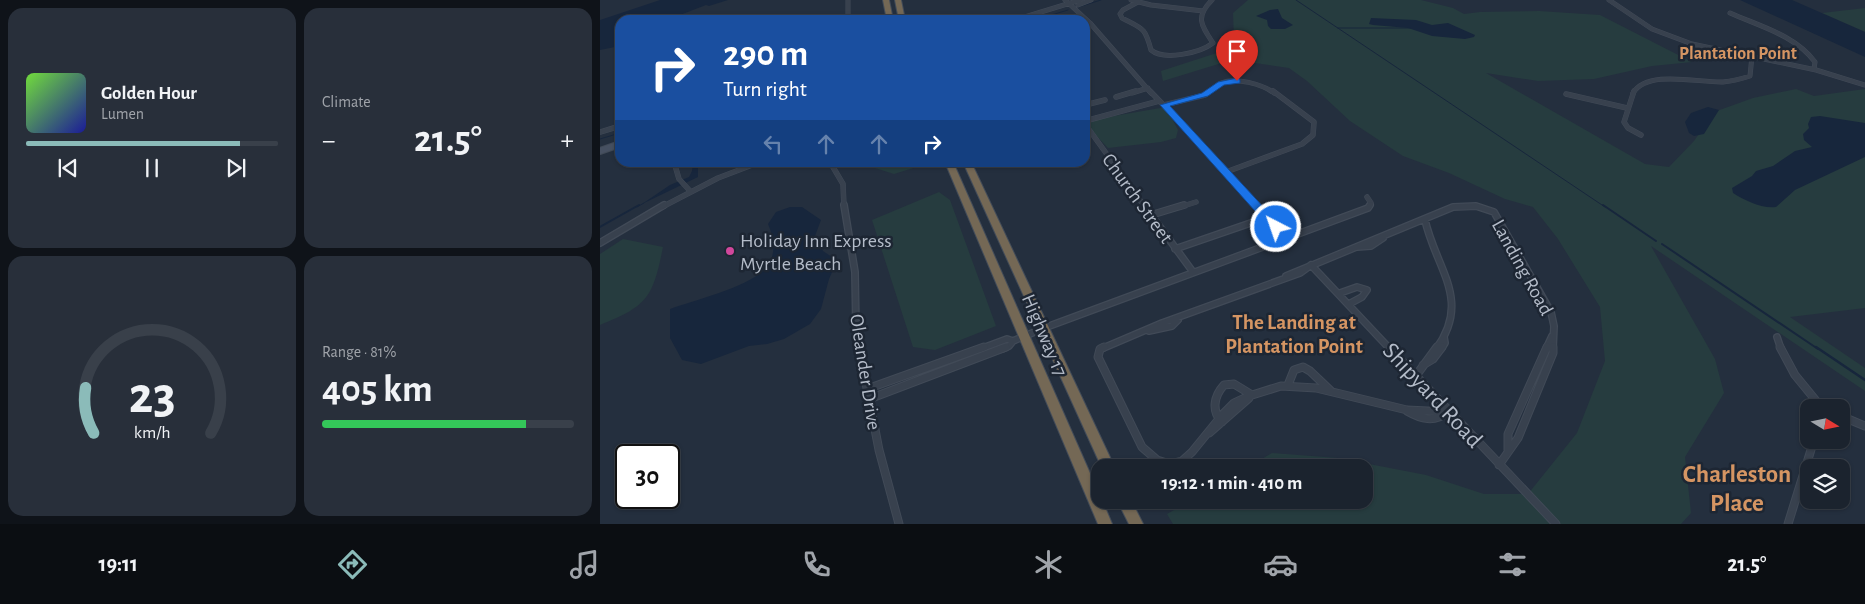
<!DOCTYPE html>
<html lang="en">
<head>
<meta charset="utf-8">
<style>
  :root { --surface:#1b232e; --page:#282f3a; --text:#f1f3f6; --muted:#a0a4aa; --line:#39404a; --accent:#8bbbb9 }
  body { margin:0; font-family:"Alegreya Sans",sans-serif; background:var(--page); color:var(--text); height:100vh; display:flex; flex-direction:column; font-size:19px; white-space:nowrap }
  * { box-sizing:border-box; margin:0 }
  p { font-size:16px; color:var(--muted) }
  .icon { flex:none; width:28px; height:28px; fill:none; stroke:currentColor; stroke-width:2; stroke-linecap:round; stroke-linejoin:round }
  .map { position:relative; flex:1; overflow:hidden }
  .details { display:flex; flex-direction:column; gap:8px; padding:8px; background:#0f1319; width:600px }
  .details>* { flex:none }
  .banner { position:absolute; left:15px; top:15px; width:475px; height:152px; border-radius:15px; box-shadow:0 1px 4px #0004,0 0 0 1px var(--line); background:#1a4fa0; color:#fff; overflow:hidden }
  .needle { width:32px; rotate:100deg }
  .fabs { position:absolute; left:1200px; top:399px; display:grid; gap:10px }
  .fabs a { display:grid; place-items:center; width:50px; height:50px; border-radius:10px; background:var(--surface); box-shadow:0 1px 4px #0004,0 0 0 1px var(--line); font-size:25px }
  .speed { position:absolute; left:15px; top:444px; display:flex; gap:10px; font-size:25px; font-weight:700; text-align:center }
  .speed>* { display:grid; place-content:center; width:65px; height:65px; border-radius:50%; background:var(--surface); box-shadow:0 1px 4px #0004,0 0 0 1px var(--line); line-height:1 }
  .speed .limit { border:2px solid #111; border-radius:8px; background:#fff; color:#111 }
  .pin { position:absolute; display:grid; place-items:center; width:42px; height:42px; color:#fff; margin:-51px -21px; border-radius:50% 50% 50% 0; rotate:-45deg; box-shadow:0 0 5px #0007 }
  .pin .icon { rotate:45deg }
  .me { position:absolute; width:55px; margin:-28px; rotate:319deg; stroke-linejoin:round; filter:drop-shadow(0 0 4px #0008) }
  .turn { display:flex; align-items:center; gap:18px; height:105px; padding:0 25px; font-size:22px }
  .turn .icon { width:65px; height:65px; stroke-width:2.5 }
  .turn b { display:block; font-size:35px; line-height:42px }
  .lanes { display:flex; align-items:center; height:48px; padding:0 25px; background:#0003; justify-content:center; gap:25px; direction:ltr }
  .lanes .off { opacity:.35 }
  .big { font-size:38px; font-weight:700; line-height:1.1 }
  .details .widget { flex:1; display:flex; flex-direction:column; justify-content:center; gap:8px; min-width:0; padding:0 18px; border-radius:15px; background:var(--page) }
  .details .dial { align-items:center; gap:0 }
  .dial svg { height:130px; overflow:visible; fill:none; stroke:var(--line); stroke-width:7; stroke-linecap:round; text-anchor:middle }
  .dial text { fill:var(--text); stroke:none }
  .song { display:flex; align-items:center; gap:15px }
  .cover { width:60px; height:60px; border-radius:8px; background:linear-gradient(135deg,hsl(100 70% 55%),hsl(240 70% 35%)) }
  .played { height:5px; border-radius:2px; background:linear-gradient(90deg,var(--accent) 85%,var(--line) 85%) }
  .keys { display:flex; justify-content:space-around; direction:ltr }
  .heat { display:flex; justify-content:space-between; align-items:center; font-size:28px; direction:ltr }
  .charge { height:8px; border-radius:4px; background:linear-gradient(90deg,#34c759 81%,var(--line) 0) }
  .details .tiles { flex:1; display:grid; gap:8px; grid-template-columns:repeat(2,1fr) }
  .trip { position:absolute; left:491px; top:459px; width:282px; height:50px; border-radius:15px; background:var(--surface); box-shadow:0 1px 4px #0004,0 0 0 1px var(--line); font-weight:700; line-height:50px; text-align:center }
  .dock { display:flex; height:80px; justify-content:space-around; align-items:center; background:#0b0e12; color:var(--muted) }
  .dock .icon { width:35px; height:35px }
  .dock .active { color:var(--accent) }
  .dock b { font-size:22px; color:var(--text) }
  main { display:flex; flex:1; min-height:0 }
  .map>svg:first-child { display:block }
</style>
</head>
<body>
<main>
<section class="details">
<div class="tiles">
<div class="widget">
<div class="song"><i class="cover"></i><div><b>Golden Hour</b><p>Lumen</p></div></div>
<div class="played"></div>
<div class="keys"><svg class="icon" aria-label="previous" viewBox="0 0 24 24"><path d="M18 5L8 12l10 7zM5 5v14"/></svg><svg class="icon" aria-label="pause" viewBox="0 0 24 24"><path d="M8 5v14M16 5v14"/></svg><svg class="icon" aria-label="next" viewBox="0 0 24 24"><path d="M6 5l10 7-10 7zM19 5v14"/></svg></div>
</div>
<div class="widget"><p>Climate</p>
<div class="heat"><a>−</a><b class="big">21.5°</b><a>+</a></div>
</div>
<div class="widget dial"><svg viewBox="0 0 100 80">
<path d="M14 69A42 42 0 1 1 86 69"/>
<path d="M14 69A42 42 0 0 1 9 41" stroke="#8bbbb9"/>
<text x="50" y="56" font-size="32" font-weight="700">23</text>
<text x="50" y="72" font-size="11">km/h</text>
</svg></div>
<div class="widget"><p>Range · 81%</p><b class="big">405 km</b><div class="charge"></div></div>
</div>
</section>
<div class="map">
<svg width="1265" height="524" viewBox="0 0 1265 524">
  <rect width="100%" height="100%" fill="#242f3e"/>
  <path fill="#263c3f" d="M 648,0 L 821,0 L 853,8 L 864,14 L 880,12 L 939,11 L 1000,15 L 1092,62 L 1052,66 L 994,79 L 938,81 L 886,73 L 1045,164 L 1069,167 L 1094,141 L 1114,112 L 1153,98 L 1196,89 L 1214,96 L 1265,89 L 1265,308 L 1190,317 L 1265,368 L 1265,391 L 1051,246 L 1115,359 L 1124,393 L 1085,457 L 1091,513 L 1081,524 L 573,524 L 567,514 L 592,500 L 765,500 L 765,468 L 648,467 L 672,453 L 738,458 L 826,475 L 884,494 L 928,494 L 977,433 L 1005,361 L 1000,307 L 958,239 L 933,207 L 905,199 L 849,173 L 803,156 L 750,121 L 707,81 L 689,68 L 655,63 L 625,62 L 563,81 L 561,71 L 626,50 L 634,40 L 633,13 Z
    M 1265,8 L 1265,32 L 1222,13 Z
    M 566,107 L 578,130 L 576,138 L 561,142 L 508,148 L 485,124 L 485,121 Z
    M 322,162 L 323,165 L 294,174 L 259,163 Z
    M 339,192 L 350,200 L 396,326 L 335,350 L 313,347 L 272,220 Z
    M 23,239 L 63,247 C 53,297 48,306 0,325 L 0,254 Z"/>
  <path fill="#17263c" d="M 60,0 L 128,0 L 109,6 L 106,5 L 67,20 L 20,20 L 20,46 L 0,50 L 0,20 Z
    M 1140,0 L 1192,0 L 1265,32 L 1265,57 Z
    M 678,9 L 682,18 L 693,25 L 685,29 L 671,29 L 668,26 L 667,20 L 656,16 L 670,10 Z
    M 771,18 L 816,20 L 832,25 L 848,23 L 875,35 L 874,37 L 865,39 L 832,36 L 808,28 L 773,25 L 769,24 Z
    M 1108,107 L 1119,110 L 1104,134 L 1094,136 L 1089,133 L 1085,122 L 1091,113 Z
    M 1220,116 L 1265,123 L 1265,157 L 1195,190 L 1176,207 C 1162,209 1144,200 1133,193 L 1132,188 L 1152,176 L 1156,171 L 1173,166 L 1195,151 L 1212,147 L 1204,140 L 1203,134 L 1209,128 L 1208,124 L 1211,117 Z
    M 93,163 L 98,163 L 98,177 L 42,204 L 70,185 L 89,177 L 92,171 Z
    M 190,207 L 202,207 L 221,220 L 215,236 L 223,251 L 232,257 L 234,268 L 229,279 L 221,309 L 210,324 L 184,339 L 167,344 L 149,346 L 101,364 L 82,360 L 70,338 L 70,309 C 95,300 149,287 166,268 C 177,255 174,238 168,224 L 176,212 Z"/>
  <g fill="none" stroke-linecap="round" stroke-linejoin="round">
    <path stroke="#17263c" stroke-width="1" d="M 696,0 L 1005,207
      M 478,7 L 501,0
      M 435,20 L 468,10
      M 738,28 L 810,28
      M 0,139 L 20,133
      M 37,207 L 44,203"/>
    <path stroke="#17263c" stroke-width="2" d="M 1003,205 L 1056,241
      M 0,227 L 39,205
      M 1062,244 L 1218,349"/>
    <path stroke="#17263c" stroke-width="2.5" d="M 1216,347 L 1265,380"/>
    <defs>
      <path id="street-far3" d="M 248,0 L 248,20
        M 465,0 L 490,23 L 551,93
        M 531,0 L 551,5 L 603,11
        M 1009,0 L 1052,29 L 1092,44 L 1216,70 L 1265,85
        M 538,2 L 523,10 L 520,14 L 522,18 C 543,29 545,27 551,50 C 564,61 600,53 613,43 C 601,25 595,17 612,0
        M 478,5 L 491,0
        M 1130,13 C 1159,26 1195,35 1215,62 L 1214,69
        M 415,20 L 480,0
        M 532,93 L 548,88
        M 608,93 C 612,90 617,85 621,83 C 636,77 662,84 674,93
        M 1033,93 C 1048,69 1099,83 1123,82 C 1133,81 1141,79 1150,76 L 1152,56"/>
      <path id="street-far2" d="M 550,91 L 623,167 L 658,207
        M 1034,91 L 1024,122 L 1028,128 L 1041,135
        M 966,94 L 1027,108
        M 516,97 L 536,91
        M 485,105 L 505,100
        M 564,105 L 605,95 L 610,91
        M 485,121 L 559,101
        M 485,124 L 545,207
        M 0,132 L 20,126
        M 74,162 L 79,179 L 91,192
        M 230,162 L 243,184 L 244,207
        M 626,172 L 702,144 L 713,135 L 714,122 L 673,91
        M 767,197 L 771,203 L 769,207
        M 62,207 L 118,178 L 160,162
        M 580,207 L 596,202
        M 859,207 L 878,207"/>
      <path id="street-far1" d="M 244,205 L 255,272 L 256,329 L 260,349
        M 544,205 L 593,272
        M 657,205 L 684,238
        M 551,215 L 584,205
        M 825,220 C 836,269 872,300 836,349
        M 0,243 L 64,205
        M 757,247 L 771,246 L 783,238
        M 575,249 L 668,217
        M 711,265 L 790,349
        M 686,276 L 853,207 L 876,206 L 894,212 L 951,312 L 954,326 L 953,349
        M 740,293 L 757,287 L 767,290 L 762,297 L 749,304
        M 549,331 L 572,326 L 578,320
        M 1177,337 L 1181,349
        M 380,349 L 407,339 L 413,341
        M 402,349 L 409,346 L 413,341 L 444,328 L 768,208 L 770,205
        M 501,349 L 562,323 L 700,273 L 711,265
        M 841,349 L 845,343 L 844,337
        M 946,349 L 952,336"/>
      <path id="street" d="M 259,347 L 279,450 L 299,524
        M 504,347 L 500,349 L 498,357 L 542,447 L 557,460 L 570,464 L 582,461 L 592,452 L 623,414 L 634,403 L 649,396 L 681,386 L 716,388 L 807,410 L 848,412
        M 789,347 L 956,524
        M 1180,347 L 1195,375 L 1222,408
        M 823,365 L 833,359 L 842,347
        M 815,377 L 837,347
        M 688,385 L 694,370 L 703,367 L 710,371 L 731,391
        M 267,389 L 384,347
        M 269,399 L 406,347
        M 807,411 C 821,419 834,423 848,412
        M 1241,416 L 1265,426
        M 622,422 C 611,411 614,396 624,385 L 634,384 L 652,395
        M 609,433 L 649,398
        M 908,450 L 908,434 L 947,347
        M 899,465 L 918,438 L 953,353 L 953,347
        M 1188,524 L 1214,440"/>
      <path id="secondary" d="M 0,151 L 20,144"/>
      <path id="highway" d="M 283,0 L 289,0 L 293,20 L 287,20 Z
        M 295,0 L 301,0 L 305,20 L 299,20 Z
        M 345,162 L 353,162 L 500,496 L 500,500 L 502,500 L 512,524 L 498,524 Z
        M 363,162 L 371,162 L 515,468 L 502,468 Z
        M 517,500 L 531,500 L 543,524 L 529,524 Z"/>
    </defs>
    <use href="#street-far3" stroke="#414a57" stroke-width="5"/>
    <use href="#street-far2" stroke="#414a57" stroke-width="5.5"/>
    <use href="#street-far1" stroke="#414a57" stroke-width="8"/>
    <use href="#street" stroke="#414a57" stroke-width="9"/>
    <use href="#secondary" stroke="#414a57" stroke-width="8"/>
    <use href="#highway" stroke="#434c59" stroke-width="2"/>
    <use href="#street-far3" stroke="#38414e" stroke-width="4"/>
    <use href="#street-far2" stroke="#38414e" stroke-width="4.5"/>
    <use href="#street-far1" stroke="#38414e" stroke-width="5.5"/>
    <use href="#street" stroke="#38414e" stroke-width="7"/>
    <use href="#secondary" stroke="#465061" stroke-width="6"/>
    <use href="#highway" fill="#746855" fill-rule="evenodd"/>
  </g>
  <path fill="#1a73e8" stroke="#114b97" d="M 637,78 L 640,79 L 640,83 L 624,85 L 608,96 L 570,106 L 680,225 L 681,227 L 680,230 L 672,230 L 560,105 L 602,93 L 618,82 Z"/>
  <circle fill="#d1479c" stroke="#1d2633" stroke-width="2" cx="130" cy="251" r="5"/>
  <g text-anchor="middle" stroke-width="5" stroke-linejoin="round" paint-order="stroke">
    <g font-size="18" font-weight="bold" fill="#d59563" stroke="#1d2633">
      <text x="1138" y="59">Plantation Point</text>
    </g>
    <g font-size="20" fill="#b4bcc9" stroke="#1d2633">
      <text transform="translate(538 198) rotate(54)" y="7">Church Street</text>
      <text transform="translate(923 267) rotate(61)" y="7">Landing Road</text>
      <text transform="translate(445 335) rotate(67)" y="7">Highway 17</text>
      <text transform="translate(266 372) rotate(81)" y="7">Oleander Drive</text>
    </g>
    <g font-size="20" fill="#b4bcc9" stroke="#1d2633" text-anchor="start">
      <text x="140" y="247">Holiday Inn Express<tspan x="140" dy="23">Myrtle Beach</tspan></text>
    </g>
    <g font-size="21" font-weight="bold" fill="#d59563" stroke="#1d2633">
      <text x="694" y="329">The Landing at<tspan x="694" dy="24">Plantation Point</tspan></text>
    </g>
    <g font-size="24" fill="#b4bcc9" stroke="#1d2633">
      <text transform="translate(833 395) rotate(47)" y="8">Shipyard Road</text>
    </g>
    <g font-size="25" font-weight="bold" fill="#d59563" stroke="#1d2633">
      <text x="1137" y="482">Charleston<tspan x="1137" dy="29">Place</tspan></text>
    </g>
  </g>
</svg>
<div class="fabs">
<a><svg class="needle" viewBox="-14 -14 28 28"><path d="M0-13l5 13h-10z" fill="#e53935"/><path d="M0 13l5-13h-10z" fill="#a0a4aa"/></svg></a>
<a><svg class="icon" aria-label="layers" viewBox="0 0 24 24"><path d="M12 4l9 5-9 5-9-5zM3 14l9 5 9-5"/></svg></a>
</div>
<div class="speed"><div class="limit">30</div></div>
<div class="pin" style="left:637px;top:81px;background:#d93025"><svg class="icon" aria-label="arrive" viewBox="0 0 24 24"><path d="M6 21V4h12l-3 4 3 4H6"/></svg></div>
<svg class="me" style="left:676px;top:227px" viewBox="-20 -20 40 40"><circle r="17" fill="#1a73e8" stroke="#fff" stroke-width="3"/><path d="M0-11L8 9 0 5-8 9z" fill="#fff"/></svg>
<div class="trip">19:12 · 1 min · 410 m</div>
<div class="banner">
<div class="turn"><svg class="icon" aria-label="right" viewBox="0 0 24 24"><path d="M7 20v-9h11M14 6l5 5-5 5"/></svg><div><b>290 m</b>Turn right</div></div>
<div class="lanes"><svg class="icon off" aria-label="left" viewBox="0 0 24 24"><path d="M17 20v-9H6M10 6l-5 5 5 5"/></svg><svg class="icon off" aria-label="ahead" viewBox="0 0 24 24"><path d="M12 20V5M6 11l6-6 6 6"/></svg><svg class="icon off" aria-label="ahead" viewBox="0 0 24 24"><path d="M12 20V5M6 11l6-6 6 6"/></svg><svg class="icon" aria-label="right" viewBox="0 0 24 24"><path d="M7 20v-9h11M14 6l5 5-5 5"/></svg></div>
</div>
</div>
</main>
<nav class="dock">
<b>19:11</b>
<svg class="icon active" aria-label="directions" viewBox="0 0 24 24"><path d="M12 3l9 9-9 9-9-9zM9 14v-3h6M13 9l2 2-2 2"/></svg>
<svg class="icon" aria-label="music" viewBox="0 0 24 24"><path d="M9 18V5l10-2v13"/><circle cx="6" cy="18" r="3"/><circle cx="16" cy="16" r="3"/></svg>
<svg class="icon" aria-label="phone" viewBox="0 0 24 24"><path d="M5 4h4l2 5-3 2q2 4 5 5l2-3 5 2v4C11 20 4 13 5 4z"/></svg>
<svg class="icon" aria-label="climate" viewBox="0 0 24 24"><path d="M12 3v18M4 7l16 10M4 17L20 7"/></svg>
<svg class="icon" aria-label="car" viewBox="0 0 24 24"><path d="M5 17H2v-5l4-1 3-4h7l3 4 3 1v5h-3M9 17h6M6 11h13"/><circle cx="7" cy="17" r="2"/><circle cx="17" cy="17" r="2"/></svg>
<svg class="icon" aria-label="filters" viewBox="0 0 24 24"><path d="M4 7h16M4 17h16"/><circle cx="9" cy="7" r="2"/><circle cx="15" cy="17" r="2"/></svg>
<b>21.5°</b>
</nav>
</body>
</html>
